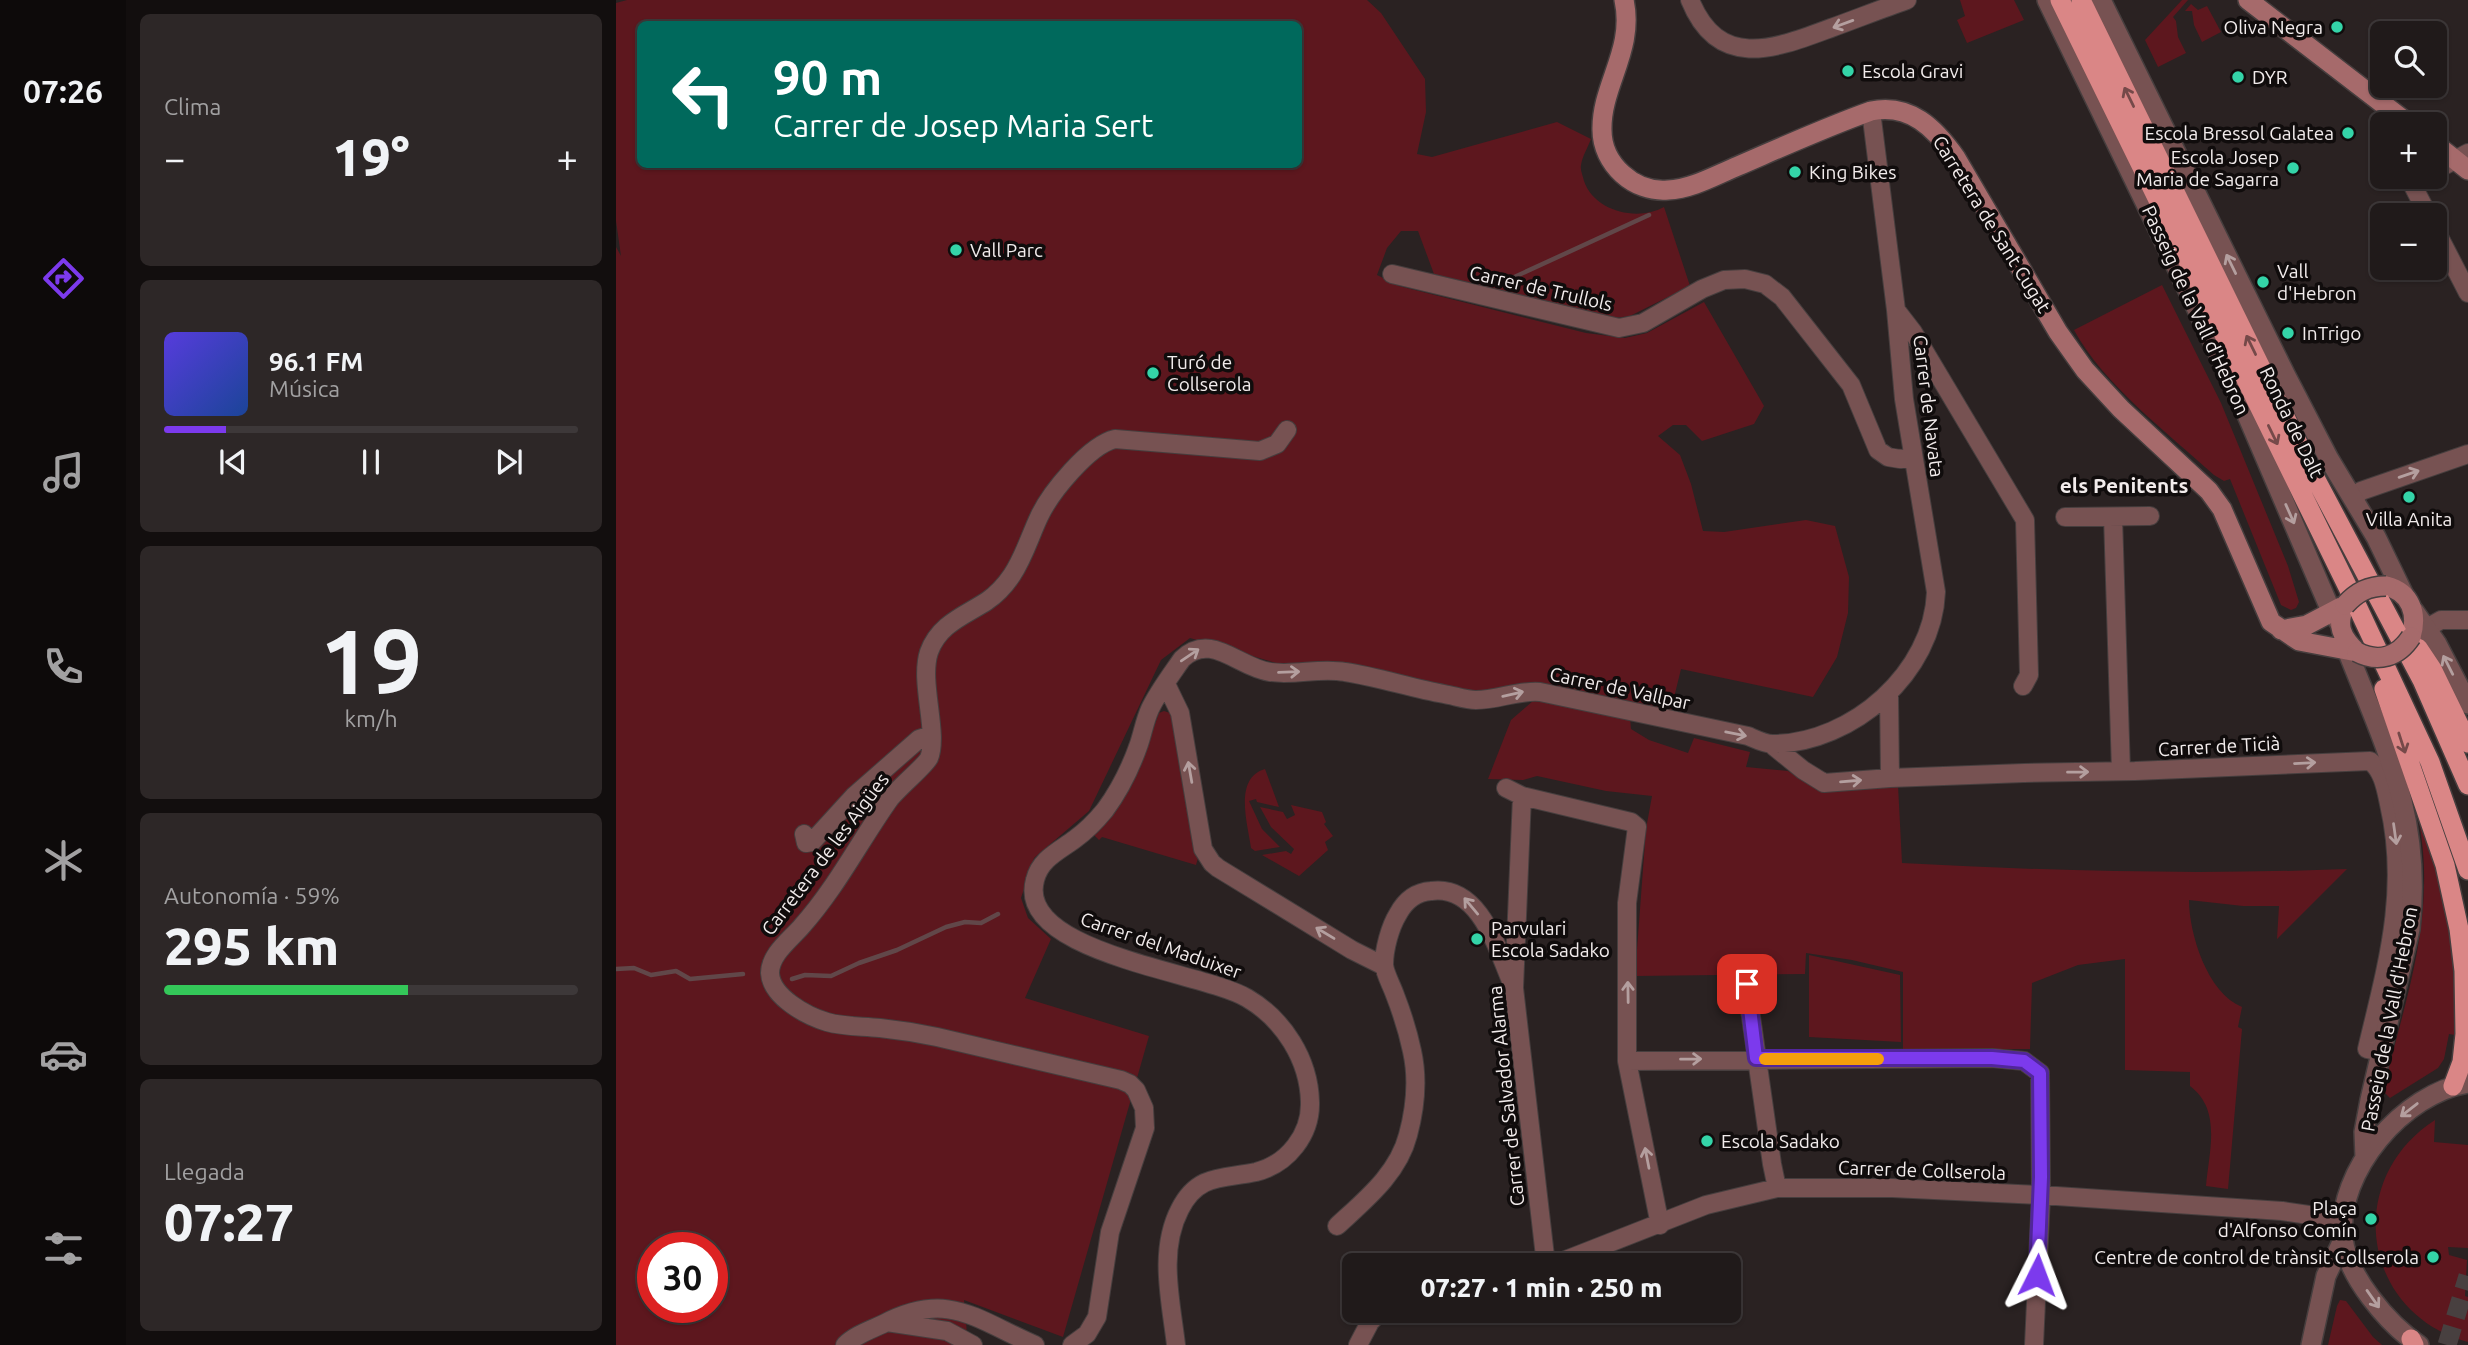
<!DOCTYPE html>
<html lang="es">
<head>
<meta charset="utf-8">
<style>
  :root { --surface:#201a1a; --page:#2d2727; --text:#f1f3f6; --muted:#a2a1a2; --line:#3d3839; --accent:#7c3aed }
  body { margin:0; font-family:Ubuntu,sans-serif; background:var(--page); color:var(--text); height:100vh; display:flex; flex-direction:column; font-size:26px; white-space:nowrap }
  * { box-sizing:border-box; margin:0 }
  p { font-size:23px; color:var(--muted) }
  .icon { flex:none; width:38px; height:38px; fill:none; stroke:currentColor; stroke-width:2; stroke-linecap:round; stroke-linejoin:round }
  .map { position:relative; flex:1; overflow:hidden }
  .panel { display:flex; flex-direction:column; gap:14px; padding:14px; background:#120e0e; width:490px }
  .panel>* { flex:none }
  .banner { position:absolute; left:21px; top:21px; width:665px; height:147px; border-radius:10px; box-shadow:0 2px 5px #0004,0 0 0 2px var(--line); background:#00695c; color:#fff; overflow:hidden }
  .controls { position:absolute; left:1754px; top:21px; display:grid; gap:14px }
  .controls a { display:grid; place-items:center; width:77px; height:77px; border-radius:10px; background:var(--surface); box-shadow:0 2px 5px #0004,0 0 0 2px var(--line); font-size:35px }
  .speed { position:absolute; left:21px; top:1232px; display:flex; gap:14px; font-size:35px; font-weight:700; text-align:center }
  .speed>* { display:grid; place-content:center; width:91px; height:91px; border-radius:50%; background:var(--surface); box-shadow:0 2px 5px #0004,0 0 0 2px var(--line); line-height:1 }
  .speed .limit { border:10px solid #d22; background:#fff; color:#111 }
  .pin { position:absolute; display:grid; place-items:center; width:60px; height:60px; color:#fff; margin:-30px; border-radius:14px; box-shadow:0 4px 10px #0006 }
  .me { position:absolute; width:77px; margin:-38px; rotate:3deg; stroke-linejoin:round; filter:drop-shadow(0 0 5px #0008) }
  .turn { display:flex; align-items:center; gap:24px; height:147px; padding:0 21px; font-size:32px }
  .turn .icon { width:91px; height:91px; stroke-width:2.5 }
  .turn b { display:block; font-size:49px; line-height:60px }
  .big { font-size:52px; font-weight:800; line-height:1.1 }
  .panel .widget { flex:1; display:flex; flex-direction:column; justify-content:center; gap:10px; min-width:0; padding:0 24px; border-radius:10px; background:var(--page) }
  .panel .dial { align-items:center; gap:0 }
  .dial b { font-size:91px; line-height:1 }
  .song { display:flex; align-items:center; gap:21px }
  .cover { width:84px; height:84px; border-radius:10px; background:linear-gradient(135deg,hsl(250 70% 55%),hsl(220 70% 35%)) }
  .played { height:7px; border-radius:4px; background:linear-gradient(90deg,var(--accent) 15%,var(--line) 15%) }
  .keys { display:flex; justify-content:space-around; direction:ltr }
  .heat { display:flex; justify-content:space-between; align-items:center; font-size:38px; direction:ltr }
  .charge { height:10px; border-radius:5px; background:linear-gradient(90deg,#34c759 59%,var(--line) 0) }
  .trip { position:absolute; left:726px; top:1253px; width:399px; height:70px; border-radius:10px; background:var(--surface); box-shadow:0 2px 5px #0004,0 0 0 2px var(--line); font-weight:800; line-height:70px; text-align:center }
  main { display:flex; flex:1; min-height:0 }
  .dock { display:flex; flex-direction:column; width:126px; justify-content:space-around; align-items:center; background:#0d0a0a; color:var(--muted) }
  .dock .icon { width:49px; height:49px }
  .dock .active { color:var(--accent) }
  .dock b { font-size:32px; color:var(--text) }
  .map>svg:first-child { display:block }
</style>
</head>
<body>
<main>
<nav class="dock">
<b>07:26</b>
<svg class="icon active" aria-label="directions" viewBox="0 0 24 24"><path d="M12 3l9 9-9 9-9-9zM9 14v-3h6M13 9l2 2-2 2"/></svg>
<svg class="icon" aria-label="music" viewBox="0 0 24 24"><path d="M9 18V5l10-2v13"/><circle cx="6" cy="18" r="3"/><circle cx="16" cy="16" r="3"/></svg>
<svg class="icon" aria-label="phone" viewBox="0 0 24 24"><path d="M5 4h4l2 5-3 2q2 4 5 5l2-3 5 2v4C11 20 4 13 5 4z"/></svg>
<svg class="icon" aria-label="climate" viewBox="0 0 24 24"><path d="M12 3v18M4 7l16 10M4 17L20 7"/></svg>
<svg class="icon" aria-label="car" viewBox="0 0 24 24"><path d="M5 17H2v-5l4-1 3-4h7l3 4 3 1v5h-3M9 17h6M6 11h13"/><circle cx="7" cy="17" r="2"/><circle cx="17" cy="17" r="2"/></svg>
<svg class="icon" aria-label="filters" viewBox="0 0 24 24"><path d="M4 7h16M4 17h16"/><circle cx="9" cy="7" r="2"/><circle cx="15" cy="17" r="2"/></svg>
</nav>
<section class="panel">
<div class="widget"><p>Clima</p>
<div class="heat"><a>−</a><b class="big">19°</b><a>+</a></div>
</div>
<div class="widget">
<div class="song"><i class="cover"></i><div><b>96.1 FM</b><p>Música</p></div></div>
<div class="played"></div>
<div class="keys"><svg class="icon" aria-label="previous" viewBox="0 0 24 24"><path d="M18 5L8 12l10 7zM5 5v14"/></svg><svg class="icon" aria-label="pause" viewBox="0 0 24 24"><path d="M8 5v14M16 5v14"/></svg><svg class="icon" aria-label="next" viewBox="0 0 24 24"><path d="M6 5l10 7-10 7zM19 5v14"/></svg></div>
</div>
<div class="widget dial"><b>19</b><p>km/h</p></div>
<div class="widget"><p>Autonomía · 59%</p><b class="big">295 km</b><div class="charge"></div></div>
<div class="widget"><p>Llegada</p><b class="big">07:27</b></div>
</section>
<div class="map">
<svg width="1852" height="1345" viewBox="0 0 1852 1345">
  <rect width="100%" height="100%" fill="#2a2222"/>
  <path fill="#5d171e" fill-rule="evenodd" d="M 11,0 L 751,0 L 765,13 L 809,79 L 810,112 L 801,154 L 816,157 L 941,122 L 975,139 C 972,147 966,157 965,165 C 964,170 967,176 968,181 C 978,211 1021,222 1048,207 L 1074,286 L 1014,316 L 999,318 L 818,274 L 802,231 L 785,231 L 771,248 L 761,275 L 783,286 L 970,333 L 1009,338 L 1031,333 L 1088,302 L 1148,406 L 1138,424 L 1086,441 L 1070,425 L 1057,425 L 1042,436 L 1064,455 L 1075,484 L 1087,531 L 1108,532 L 1190,520 L 1219,526 L 1233,577 L 1232,613 L 1221,657 L 1197,697 L 1065,669 L 1054,714 L 877,694 L 674,667 L 574,638 L 545,660 L 473,811 L 418,858 L 405,898 L 412,918 L 435,939 L 409,998 L 533,1036 L 447,1337 L 348,1300 L 352,1345 L 0,1345 L 0,247 L 5,256 L 0,221 L 0,3 ZM 24,24 L 682,24 L 682,164 L 24,164 ZM 37,1248 L 96,1248 L 96,1307 L 37,1307 Z
    M 1344,0 L 1398,0 L 1408,20 L 1351,43 L 1341,20 L 1349,16 Z
    M 1566,0 L 1572,0 L 1557,17 L 1560,21 L 1562,37 L 1570,53 L 1542,67 L 1529,40 Z
    M 1575,4 L 1582,10 L 1591,6 L 1605,32 L 1586,42 L 1578,25 L 1576,11 L 1569,11 Z
    M 1546,285 L 1605,403 L 1672,566 L 1683,602 L 1680,608 L 1675,610 L 1665,605 L 1614,479 L 1608,481 L 1598,475 C 1553,434 1487,384 1458,330 Z
    M 920,695 L 1014,718 L 1015,729 L 1033,740 L 1072,753 L 1078,738 L 1134,752 L 1130,767 L 1172,771 L 1198,787 L 1219,789 L 1282,785 L 1286,863 C 1434,871 1582,875 1731,869 L 1661,939 L 1663,906 L 1627,906 L 1573,900 C 1573,933 1591,993 1626,1007 L 1622,1027 L 1626,1029 L 1612,1189 L 1590,1186 C 1593,1151 1606,1110 1574,1086 L 1574,1072 L 1509,1070 L 1509,959 L 1462,965 L 1416,983 L 1414,1049 L 1287,1049 L 1287,972 L 1236,960 L 1190,953 L 1189,974 L 1019,976 L 1030,829 L 1036,796 L 990,791 L 921,776 L 907,780 L 872,779 L 895,720 L 918,700 Z
    M 548,711 L 554,713 L 562,738 L 582,858 L 580,865 L 486,837 L 483,840 L 478,835 C 512,796 526,761 543,713 Z
    M 649,769 L 663,807 L 641,802 L 640,799 L 633,801 L 646,829 L 664,847 L 639,851 L 635,848 C 632,825 617,778 649,769 Z
    M 1799,800 L 1828,888 L 1839,959 L 1839,1035 L 1833,1034 L 1828,1059 L 1822,1068 L 1774,1098 L 1767,1091 C 1783,1024 1807,955 1808,886 C 1809,857 1805,828 1799,800 Z
    M 675,805 L 706,812 L 710,822 L 708,824 L 717,836 L 709,842 L 712,850 L 683,876 L 646,855 L 670,851 L 675,854 L 678,849 L 655,827 L 644,807 L 667,812 L 671,819 L 679,815 Z
    M 1193,955 L 1284,975 L 1285,1042 L 1193,1037 Z
    M 1819,1120 L 1818,1142 L 1852,1145 L 1852,1248 L 1832,1247 L 1833,1255 L 1851,1260 L 1849,1296 L 1852,1297 L 1852,1342 C 1745,1313 1727,1179 1819,1120 Z
    M 1724,1300 L 1730,1301 L 1757,1337 L 1766,1345 L 1712,1345 L 1721,1306 Z"/>
  <g fill="none" stroke-linecap="round" stroke-linejoin="round">
    <path stroke="#614749" stroke-width="4.5" d="M 881,285 L 1033,215
      M 0,969 L 18,968 L 35,975 L 60,971 L 74,979 L 127,974
      M 176,979 L 189,975 L 215,976 L 243,963 L 281,950 L 330,927 L 349,922 L 365,923 L 382,914"/>
    <path stroke="#484040" stroke-width="19" stroke-dasharray="19 10" stroke-linecap="butt" d="M 1831,1345 L 1852,1276"/>
    <defs>
      <path id="minor" d="M 1074,0 C 1103,72 1161,48 1215,28 C 1240,19 1265,9 1291,0
        M 1818,171 L 1852,153
        M 1805,177 L 1795,182 L 1812,215
        M 1818,227 L 1852,293
        M 776,274 L 1003,328 L 1027,323 L 1086,289 L 1108,280 L 1129,279 L 1149,284 L 1166,297 L 1235,385 L 1262,450 L 1272,457 L 1284,459 L 1297,457
        M 1280,310 L 1297,332 L 1409,520 L 1413,675 L 1407,686
        M 1737,498 L 1745,491 L 1852,454
        M 1449,517 L 1534,516
        M 1497,517 L 1505,771
        M 1800,634 L 1825,620 L 1852,620
        M 550,684 L 564,713 L 587,849 L 596,863 L 602,868 L 736,950 L 768,966
        M 1273,694 L 1274,778
        M 1155,744 L 1187,770 L 1208,783 L 1274,778 L 1408,773 L 1519,771 L 1754,761 C 1767,770 1770,790 1773,804 C 1793,891 1771,965 1751,1049 L 1765,1052
        M 890,788 L 906,796 L 1015,822 L 1021,827 L 1011,903 L 1011,1061 L 1044,1225
        M 906,796 L 898,988 L 930,1265
        M 188,834 L 190,843 L 196,842 L 238,796 L 303,739 L 315,735
        M 1129,975 L 1156,1164 L 1161,1188
        M 1011,1061 L 1376,1058 L 1408,1061 L 1424,1073 L 1425,1195 L 1418,1345
        M 721,1226 C 749,1200 782,1174 792,1135 C 799,1109 802,1078 796,1051 C 792,1032 786,1013 779,995 C 776,986 769,974 768,965 C 768,949 774,927 782,914 C 789,901 800,892 815,891 C 865,884 882,952 898,988
        M 937,1265 L 1090,1205 L 1161,1188 L 1276,1188 L 1425,1195 L 1666,1211 L 1727,1220
        M 271,1322 L 331,1331 L 357,1345
        M 229,1345 C 239,1335 254,1330 267,1324 C 332,1290 359,1319 419,1345
        M 456,1345 L 471,1334 L 481,1317 L 494,1232 L 529,1128 L 528,1108 L 520,1090 L 514,1084 L 505,1080 L 321,1037 C 302,1033 283,1030 264,1028 C 246,1026 228,1027 211,1022 C 191,1016 155,997 154,973 C 154,954 175,939 186,926 C 220,888 244,841 273,800 C 281,789 310,765 313,758 C 323,733 303,682 313,652 C 323,624 348,616 371,601 C 381,594 390,584 396,575 C 408,557 414,536 423,517 C 434,493 473,445 499,439 L 644,451 L 661,444 L 671,430
        M 560,1345 C 555,1301 542,1251 564,1209 C 582,1173 608,1179 640,1172 C 672,1164 695,1134 694,1102 C 693,1059 667,1019 631,998 C 588,972 399,953 419,880 C 424,859 443,851 459,839 C 470,831 480,821 489,810 C 503,791 515,767 523,744 C 527,732 529,720 534,709 C 542,692 555,675 566,659 C 595,631 623,668 654,672 C 679,676 704,667 729,672 C 762,677 795,688 828,694 C 839,696 850,700 860,700 C 882,700 902,690 924,692 L 1132,736 C 1139,739 1149,744 1157,744 C 1237,743 1317,672 1320,592 L 1288,399 L 1280,310 L 1255,111
        M 742,1345 L 754,1322 L 765,1311"/>
      <path id="tertiary" d="M 1431,0 L 1622,394 L 1715,611 L 1723,622
        M 1485,0 L 1669,374 L 1713,459 L 1760,537 L 1788,595
        M 1798,611 L 1821,644 L 1852,704
        M 1730,640 L 1733,655 C 1772,753 1806,820 1794,929 L 1754,1100 L 1748,1132 L 1749,1158
        M 1695,1345 L 1710,1276 L 1727,1240
        M 1803,1345 C 1772,1324 1731,1276 1727,1238 C 1720,1171 1788,1093 1852,1083"/>
      <path id="secondary" d="M 1008,0 C 1019,50 985,85 986,130 C 986,164 1018,193 1052,190 C 1076,189 1100,175 1122,166 C 1166,147 1210,127 1255,111 C 1294,103 1319,128 1340,158 L 1442,332 L 1469,370 L 1505,409 L 1593,491 L 1606,509 L 1655,622 L 1683,641 L 1741,652
        M 1632,0 L 1793,124
        M 1818,143 L 1852,170
        M 1770,586 C 1795,592 1802,614 1795,637
        M 1729,605 C 1720,625 1725,637 1741,652
        M 1665,630 L 1691,625 L 1729,605"/>
      <path id="trunk" d="M 1444,0 L 1742,608 L 1814,762 L 1852,870
        M 1465,0 L 1697,474 L 1806,680 L 1852,785
        M 1802,648 L 1816,669 L 1852,743
        M 1768,689 L 1829,865 L 1843,929 L 1848,971 L 1849,1034 L 1846,1062 L 1837,1086
        M 1795,1339 L 1798,1345"/>
    </defs>
    <use href="#minor" stroke="#463e3e" stroke-width="20"/>
    <use href="#tertiary" stroke="#463e3e" stroke-width="22"/>
    <use href="#secondary" stroke="#463e3e" stroke-width="22"/>
    <use href="#trunk" stroke="#463e3e" stroke-width="22"/>
    <use href="#minor" stroke="#775252" stroke-width="18"/>
    <use href="#tertiary" stroke="#775252" stroke-width="19"/>
    <use href="#secondary" stroke="#a66a6b" stroke-width="19"/>
    <use href="#trunk" stroke="#da8686" stroke-width="19"/>
    <defs>
      <path id="secondary-bridge" d="M 1729,605 C 1741,592 1752,586 1770,586
        M 1741,652 C 1762,663 1782,657 1795,637"/>
    </defs>
    <use href="#secondary-bridge" stroke="#463e3e" stroke-width="22" stroke-linecap="butt"/>
    <use href="#secondary-bridge" stroke="#a66a6b" stroke-width="19"/>
  </g>
  <defs><path id="oneway-shaft" d="M-6 0H5M1.5-3L5.5 0L1.5 3" fill="none" stroke-width="1.6" stroke-linecap="round" stroke-linejoin="round" transform="scale(1.75)"/></defs>
  <g stroke="#b49f9f">
    <use href="#oneway-shaft" transform="translate(1227 24) rotate(160)"/>
    <use href="#oneway-shaft" transform="translate(1615 264) rotate(-116)"/>
    <use href="#oneway-shaft" transform="translate(1793 474) rotate(-19)"/>
    <use href="#oneway-shaft" transform="translate(1674 514) rotate(66)"/>
    <use href="#oneway-shaft" transform="translate(574 655) rotate(-34)"/>
    <use href="#oneway-shaft" transform="translate(1832 665) rotate(-117)"/>
    <use href="#oneway-shaft" transform="translate(673 672) rotate(-2)"/>
    <use href="#oneway-shaft" transform="translate(897 694) rotate(-13)"/>
    <use href="#oneway-shaft" transform="translate(1120 734) rotate(11)"/>
    <use href="#oneway-shaft" transform="translate(1689 763) rotate(-3)"/>
    <use href="#oneway-shaft" transform="translate(574 772) rotate(-100)"/>
    <use href="#oneway-shaft" transform="translate(1462 772) rotate(-1)"/>
    <use href="#oneway-shaft" transform="translate(1235 781) rotate(-5)"/>
    <use href="#oneway-shaft" transform="translate(1779 834) rotate(82)"/>
    <use href="#oneway-shaft" transform="translate(855 906) rotate(-130)"/>
    <use href="#oneway-shaft" transform="translate(709 933) rotate(-149)"/>
    <use href="#oneway-shaft" transform="translate(1012 992) rotate(-91)"/>
    <use href="#oneway-shaft" transform="translate(1075 1059) rotate(-1)"/>
    <use href="#oneway-shaft" transform="translate(1793 1110) rotate(142)"/>
    <use href="#oneway-shaft" transform="translate(1031 1158) rotate(-101)"/>
    <use href="#oneway-shaft" transform="translate(1757 1299) rotate(55)"/>
  </g>
  <g stroke="#754949">
    <use href="#oneway-shaft" transform="translate(1513 97) rotate(-116)"/>
    <use href="#oneway-shaft" transform="translate(1635 345) rotate(-116)"/>
    <use href="#oneway-shaft" transform="translate(1657 435) rotate(64)"/>
    <use href="#oneway-shaft" transform="translate(1786 743) rotate(72)"/>
  </g>
  <g fill="none" stroke-linecap="round" stroke-linejoin="round">
    <defs>
      <path id="route" d="M 1131,984 L 1140,1058 L 1376,1058 L 1408,1061 L 1424,1073 L 1425,1177 L 1421,1275"/>
    </defs>
    <use href="#route" stroke="#51269a" stroke-width="18"/>
    <use href="#route" stroke="#7c3aed" stroke-width="12"/>
    <path stroke="#f59e0b" stroke-width="12" d="M 1149,1059 L 1262,1059"/>
  </g>
  <g fill="#34d4a8" stroke="#100c0c" stroke-width="2.5">
    <circle cx="1721" cy="27" r="7"/>
    <circle cx="1232" cy="71" r="7"/>
    <circle cx="1622" cy="77" r="7"/>
    <circle cx="1732" cy="133" r="7"/>
    <circle cx="1677" cy="168" r="7"/>
    <circle cx="1179" cy="172" r="7"/>
    <circle cx="340" cy="250" r="7"/>
    <circle cx="1647" cy="282" r="7"/>
    <circle cx="1672" cy="333" r="7"/>
    <circle cx="537" cy="373" r="7"/>
    <circle cx="1793" cy="497" r="7"/>
    <circle cx="861" cy="939" r="7"/>
    <circle cx="1091" cy="1141" r="7"/>
    <circle cx="1755" cy="1219" r="7"/>
    <circle cx="1817" cy="1257" r="7"/>
  </g>
  <g text-anchor="middle" stroke-width="7" stroke-linejoin="round" paint-order="stroke">
    <g font-size="19" fill="#f2ecec" stroke="#100c0c" text-anchor="start">
      <text x="1707" y="34" text-anchor="end">Oliva Negra</text>
      <text x="1246" y="78">Escola Gravi</text>
      <text x="1636" y="84">DYR</text>
      <text x="1718" y="140" text-anchor="end">Escola Bressol Galatea</text>
      <text x="1663" y="164" text-anchor="end">Escola Josep<tspan x="1663" dy="22">Maria de Sagarra</tspan></text>
      <text x="1193" y="179">King Bikes</text>
      <text x="354" y="257">Vall Parc</text>
      <text x="1661" y="278">Vall<tspan x="1661" dy="22">d'Hebron</tspan></text>
      <text x="1686" y="340">InTrigo</text>
      <text x="551" y="369">Turó de<tspan x="551" dy="22">Collserola</tspan></text>
      <text x="1793" y="526" text-anchor="middle">Villa Anita</text>
      <text x="875" y="935">Parvulari<tspan x="875" dy="22">Escola Sadako</tspan></text>
      <text x="1105" y="1148">Escola Sadako</text>
      <text x="1741" y="1215" text-anchor="end">Plaça<tspan x="1741" dy="22">d'Alfonso Comín</tspan></text>
      <text x="1803" y="1264" text-anchor="end">Centre de control de trànsit Collserola</text>
    </g>
    <g font-size="19" fill="#f2ecec" stroke="#100c0c">
      <text transform="translate(1376 224) rotate(58)" y="7">Carretera de Sant Cugat</text>
      <text transform="translate(925 288) rotate(13)" y="7">Carrer de Trullols</text>
      <text transform="translate(1580 310) rotate(65)" y="7">Passeig de la Vall d'Hebron</text>
      <text transform="translate(1313 406) rotate(83)" y="7">Carrer de Navata</text>
      <text transform="translate(1676 422) rotate(64)" y="7">Ronda de Dalt</text>
      <text transform="translate(1004 688) rotate(12)" y="7">Carrer de Vallpar</text>
      <text transform="translate(1603 746) rotate(-3)" y="7">Carrer de Ticià</text>
      <text transform="translate(209 854) rotate(-53)" y="7">Carretera de les Aigües</text>
      <text transform="translate(545 945) rotate(19)" y="7">Carrer del Maduixer</text>
      <text transform="translate(1773 1019) rotate(-79)" y="7">Passeig de la Vall d'Hebron</text>
      <text transform="translate(890 1096) rotate(-96)" y="7">Carrer de Salvador Alarma</text>
      <text transform="translate(1306 1170) rotate(2)" y="7">Carrer de Collserola</text>
    </g>
    <g font-size="21" font-weight="bold" fill="#f2ecec" stroke="#100c0c">
      <text x="1508" y="493">els Penitents</text>
    </g>
  </g>
</svg>
<div class="controls">
<a><svg class="icon" aria-label="search" viewBox="0 0 24 24"><circle cx="10" cy="10" r="6"/><path d="M15 15l6 6"/></svg></a>
<a>+</a>
<a>−</a>
</div>
<div class="speed"><div class="limit">30</div></div>
<div class="pin" style="left:1131px;top:984px;background:#d93025"><svg class="icon" aria-label="arrive" viewBox="0 0 24 24"><path d="M6 21V4h12l-3 4 3 4H6"/></svg></div>
<svg class="me" style="left:1421px;top:1275px" viewBox="-20 -20 40 40"><path d="M0-17L14 15 0 8-14 15z" fill="#7c3aed" stroke="#fff" stroke-width="4"/></svg>
<div class="trip">07:27 · 1 min · 250 m</div>
<div class="banner">
<div class="turn"><svg class="icon" aria-label="left" viewBox="0 0 24 24"><path d="M17 20v-9H6M10 6l-5 5 5 5"/></svg><div><b>90 m</b>Carrer de Josep Maria Sert</div></div>
</div>
</div>
</main>
</body>
</html>
